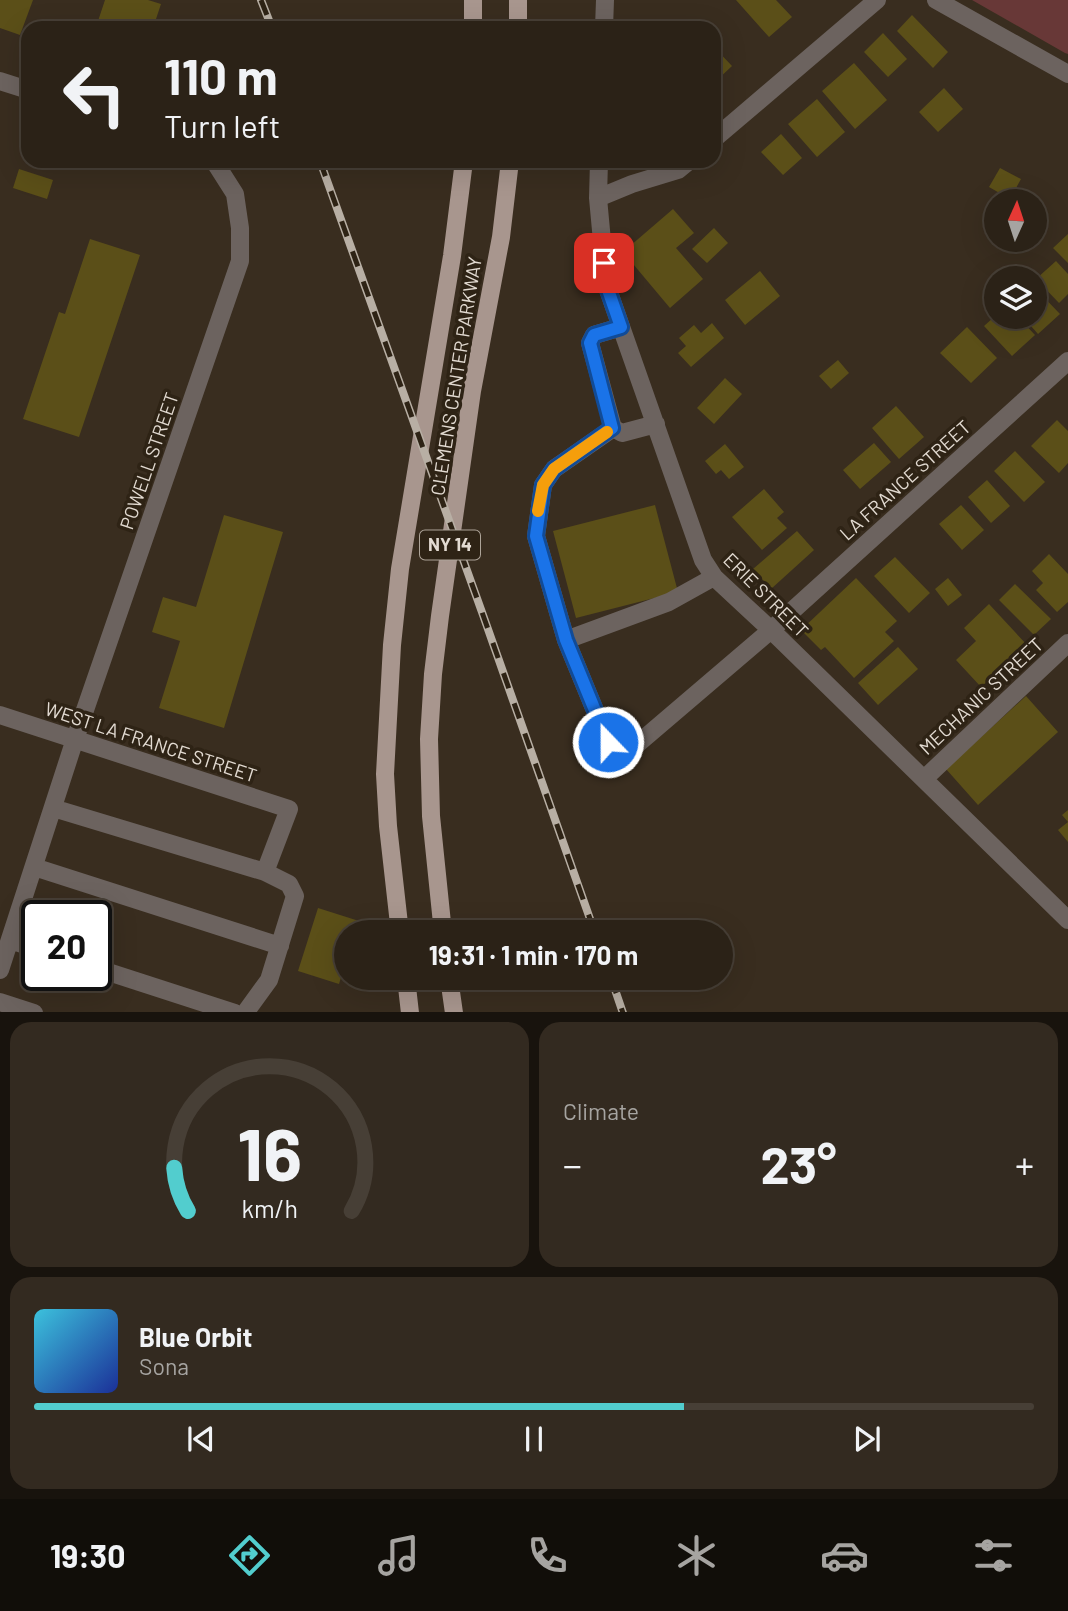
<!DOCTYPE html>
<html lang="en">
<head>
<meta charset="utf-8">
<style>
  :root { --surface:#2b2217; --page:#332a20; --text:#f1f3f6; --muted:#a6a4a1; --line:#473f36; --accent:#52cdce }
  body { margin:0; font-family:Barlow,sans-serif; background:var(--page); color:var(--text); height:100vh; display:flex; flex-direction:column; font-size:26px; white-space:nowrap }
  * { box-sizing:border-box; margin:0 }
  p { font-size:23px; color:var(--muted) }
  .icon { flex:none; width:38px; height:38px; fill:none; stroke:currentColor; stroke-width:2; stroke-linecap:round; stroke-linejoin:round }
  .map { position:relative; height:1012px; overflow:hidden }
  .panel { display:flex; flex-direction:column; gap:10px; padding:10px; background:#18130d; flex:1 }
  .panel>* { flex:none }
  .hud { position:absolute; left:21px; top:21px; width:700px; height:147px; border-radius:21px; box-shadow:0 7px 28px #0002,0 0 0 2px var(--line); background:#2b2217; color:var(--text); overflow:hidden }
  .needle { width:46px; rotate:3deg }
  .controls { position:absolute; left:984px; top:189px; display:grid; gap:14px }
  .controls a { display:grid; place-items:center; width:63px; height:63px; border-radius:50%; background:var(--surface); box-shadow:0 7px 28px #0002,0 0 0 2px var(--line); font-size:35px }
  .speed { position:absolute; left:21px; top:900px; display:flex; gap:14px; font-size:35px; font-weight:700; text-align:center }
  .speed>* { display:grid; place-content:center; width:91px; height:91px; border-radius:50%; background:var(--surface); box-shadow:0 7px 28px #0002,0 0 0 2px var(--line); line-height:1 }
  .speed .limit { border:4px solid #111; border-radius:10px; background:#fff; color:#111 }
  .pin { position:absolute; display:grid; place-items:center; width:60px; height:60px; color:#fff; margin:-30px; border-radius:14px; box-shadow:0 4px 10px #0006 }
  .me { position:absolute; width:77px; margin:-38px; rotate:338deg; stroke-linejoin:round; filter:drop-shadow(0 0 5px #0008) }
  .turn { display:flex; align-items:center; gap:24px; height:147px; padding:0 28px; font-size:32px }
  .turn .icon { width:91px; height:91px; stroke-width:2.5 }
  .turn b { display:block; font-size:49px; line-height:60px }
  .big { font-size:52px; font-weight:700; line-height:1.1 }
  .panel .card { flex:1; display:flex; flex-direction:column; justify-content:center; gap:10px; min-width:0; padding:0 24px; border-radius:21px; background:var(--page) }
  .panel .dial { align-items:center; gap:0 }
  .dial svg { height:182px; overflow:visible; fill:none; stroke:var(--line); stroke-width:7; stroke-linecap:round; text-anchor:middle }
  .dial text { fill:var(--text); stroke:none }
  .song { display:flex; align-items:center; gap:21px }
  .cover { width:84px; height:84px; border-radius:10px; background:linear-gradient(135deg,hsl(190 70% 55%),hsl(230 70% 35%)) }
  .played { height:7px; border-radius:4px; background:linear-gradient(90deg,var(--accent) 65%,var(--line) 65%) }
  .keys { display:flex; justify-content:space-around; direction:ltr }
  .heat { display:flex; justify-content:space-between; align-items:center; font-size:38px; direction:ltr }
  .panel .tiles { flex:1; display:grid; gap:10px; grid-template-columns:1fr 1fr }
  .card:last-child { grid-column:span 2 }
  .trip { position:absolute; left:334px; top:920px; width:399px; height:70px; border-radius:35px; background:var(--surface); box-shadow:0 7px 28px #0002,0 0 0 2px var(--line); font-weight:700; line-height:70px; text-align:center }
  .dock { display:flex; height:112px; justify-content:space-around; align-items:center; background:#110e09; color:var(--muted) }
  .dock .icon { width:49px; height:49px }
  .dock .on { color:var(--accent) }
  .dock b { font-size:32px; color:var(--text) }
  .map>svg:first-child { display:block }
</style>
</head>
<body>
<div class="map">
<svg width="1068" height="1013" viewBox="0 0 1068 1013">
  <rect width="100%" height="100%" fill="#392d1f"/>
  <path fill="#683837" d="M 972,0 L 1068,0 L 1068,54 L 1065,53 Z"/>
  <path fill="#5b4f18" d="M 0,0 L 33,0 L 20,35 L 0,28 Z
    M 105,0 L 148,0 L 161,4 L 153,28 L 106,28 L 97,24 Z
    M 736,0 L 776,0 L 792,17 L 769,37 Z
    M 912,15 L 948,52 L 933,68 L 897,31 Z
    M 883,33 L 907,59 L 888,77 L 864,52 Z
    M 714,47 L 732,66 L 714,83 Z
    M 854,63 L 887,100 L 855,129 L 822,91 Z
    M 944,88 L 963,109 L 938,132 L 919,112 Z
    M 817,99 L 845,132 L 817,157 L 788,124 Z
    M 781,134 L 802,158 L 783,175 L 761,152 Z
    M 1000,168 L 1021,179 L 1010,199 L 989,187 Z
    M 19,169 L 53,180 L 47,199 L 13,188 Z
    M 673,209 L 694,233 L 676,248 L 703,279 L 670,308 L 623,252 Z
    M 714,228 L 728,243 L 707,263 L 692,249 Z
    M 1068,234 L 1068,263 L 1053,248 Z
    M 90,239 L 140,255 L 79,437 L 23,419 L 59,312 L 65,314 Z
    M 1056,261 L 1068,274 L 1068,294 L 1059,303 L 1036,279 Z
    M 760,271 L 780,296 L 745,325 L 725,300 Z
    M 1034,287 L 1060,314 L 1038,334 L 1023,317 L 1034,317 Z
    M 994,317 L 1018,317 L 1035,335 L 1012,356 L 984,326 Z
    M 712,323 L 724,338 L 691,367 L 678,353 L 686,346 L 679,338 L 694,325 L 701,333 Z
    M 967,327 L 997,358 L 971,383 L 940,353 Z
    M 838,360 L 849,373 L 831,389 L 819,376 Z
    M 725,378 L 742,394 L 714,424 L 697,408 Z
    M 896,406 L 924,437 L 899,459 L 872,428 Z
    M 1057,420 L 1068,431 L 1068,463 L 1059,473 L 1031,446 Z
    M 874,443 L 891,462 L 860,489 L 843,470 Z
    M 725,444 L 744,467 L 729,479 L 721,470 L 716,474 L 705,461 Z
    M 1015,451 L 1045,482 L 1024,502 L 994,471 Z
    M 987,480 L 1010,506 L 991,523 L 968,497 Z
    M 764,489 L 784,512 L 777,518 L 787,528 L 762,550 L 732,517 Z
    M 655,505 L 678,592 L 576,618 L 553,531 Z
    M 961,505 L 984,530 L 962,550 L 939,524 Z
    M 224,515 L 283,532 L 224,728 L 159,708 L 180,641 L 152,632 L 163,597 L 196,607 Z
    M 797,531 L 814,550 L 771,589 L 753,569 Z
    M 1049,554 L 1068,574 L 1068,602 L 1057,612 L 1036,590 L 1043,583 L 1032,571 Z
    M 895,557 L 930,593 L 909,613 L 874,576 Z
    M 856,578 L 897,621 L 885,632 L 894,641 L 854,678 L 825,647 L 821,650 L 801,630 Z
    M 948,578 L 962,595 L 948,606 L 935,589 Z
    M 1015,584 L 1051,619 L 1034,635 L 999,600 Z
    M 989,604 L 1027,645 L 981,687 L 956,660 L 976,641 L 964,628 Z
    M 898,647 L 918,669 L 878,705 L 858,683 Z
    M 1026,696 L 1058,732 L 978,805 L 946,769 Z
    M 1068,810 L 1068,842 L 1058,830 L 1068,822 L 1062,815 Z
    M 318,908 L 359,921 L 356,933 L 346,933 L 346,961 L 339,984 L 298,971 Z"/>
  <g fill="none" stroke-linecap="round" stroke-linejoin="round">
    <path stroke="#6c635f" stroke-width="18" d="M 936,0 L 1068,74
      M 604,28 L 605,0
      M 0,81 L 28,90
      M 714,139 L 877,0
      M 599,161 L 598,198 L 606,284 L 703,560 L 714,577 L 771,630 L 1068,920
      M 598,198 L 632,184 L 678,170 L 689,161
      M 621,327 L 594,335 L 590,343 L 613,428 L 622,433 L 656,424
      M 613,428 L 554,469 L 543,485 L 536,536 L 566,640 L 669,602 L 714,577
      M 566,640 L 608,742 L 634,747 L 771,630 L 1068,361
      M 0,715 L 289,809 L 265,872
      M 924,779 L 1068,643
      M 53,808 L 265,872 L 289,884 L 295,896 L 269,980 L 245,1013
      M 34,867 L 280,946
      M 10,940 L 37,949
      M 96,968 L 235,1013
      M 0,970 L 75,739 L 240,261 L 240,228 L 235,194 L 214,161
      M 0,1002 L 34,1013"/>
    <path stroke="#a8968e" stroke-width="18" d="M 473,0 L 473,28
      M 518,0 L 518,28
      M 400,933 L 388,826 L 385,774 L 392,645 L 400,569 L 452,256 L 464,161
      M 443,933 L 431,816 L 429,739 L 433,674 L 440,616 L 472,391 L 501,237 L 510,161
      M 406,978 L 410,1013
      M 449,978 L 454,1013"/>
    <defs>
      <path id="rail" d="M 261,0 L 272,28
        M 320,161 L 483,615 L 595,933
        M 611,978 L 623,1013"/>
    </defs>
    <use href="#rail" stroke="#b8afa4" stroke-width="8"/>
    <use href="#rail" stroke="#2e2315" stroke-width="5" stroke-dasharray="16" stroke-linecap="butt"/>
  </g>
  <g fill="none" stroke-linecap="round" stroke-linejoin="round">
    <defs>
      <path id="route" d="M 604,263 L 606,284 L 621,327 L 594,335 L 590,343 L 612,428 L 554,469 L 543,485 L 536,536 L 566,640 L 608,742"/>
    </defs>
    <use href="#route" stroke="#114b97" stroke-width="18"/>
    <use href="#route" stroke="#1a73e8" stroke-width="12"/>
    <path stroke="#f59e0b" stroke-width="12" d="M 538,511 L 543,485 L 554,469 L 607,432"/>
  </g>
  <g text-anchor="middle" stroke-width="7" stroke-linejoin="round" paint-order="stroke">
    <rect fill="#2e2315" stroke="#ada499" stroke-width="2" x="420" y="530.5" width="60" height="29" rx="5"/>
    <g font-size="18" font-weight="bold" fill="#e3dbd2">
      <text x="450" y="551">NY 14</text>
    </g>
    <g font-size="19" fill="#e3dbd2" stroke="#2e2315">
      <text transform="translate(456 376) rotate(-81)" y="7">CLEMENS CENTER PARKWAY</text>
      <text transform="translate(149 461) rotate(-71)" y="7">POWELL STREET</text>
      <text transform="translate(905 480) rotate(-42)" y="7">LA FRANCE STREET</text>
      <text transform="translate(766 595) rotate(45)" y="7">ERIE STREET</text>
      <text transform="translate(981 696) rotate(-43)" y="7">MECHANIC STREET</text>
      <text transform="translate(151 742) rotate(18)" y="7">WEST LA FRANCE STREET</text>
    </g>
  </g>
</svg>
<div class="controls">
<a><svg class="needle" viewBox="-14 -14 28 28"><path d="M0-13l5 13h-10z" fill="#e53935"/><path d="M0 13l5-13h-10z" fill="#a6a4a1"/></svg></a>
<a><svg class="icon" aria-label="layers" viewBox="0 0 24 24"><path d="M12 4l9 5-9 5-9-5zM3 14l9 5 9-5"/></svg></a>
</div>
<div class="speed"><div class="limit">20</div></div>
<div class="pin" style="left:604px;top:263px;background:#d93025"><svg class="icon" aria-label="arrive" viewBox="0 0 24 24"><path d="M6 21V4h12l-3 4 3 4H6"/></svg></div>
<svg class="me" style="left:608px;top:742px" viewBox="-20 -20 40 40"><circle r="17" fill="#1a73e8" stroke="#fff" stroke-width="3"/><path d="M0-11L8 9 0 5-8 9z" fill="#fff"/></svg>
<div class="trip">19:31 · 1 min · 170 m</div>
<div class="hud">
<div class="turn"><svg class="icon" aria-label="left" viewBox="0 0 24 24"><path d="M17 20v-9H6M10 6l-5 5 5 5"/></svg><div><b>110 m</b>Turn left</div></div>
</div>
</div>
<section class="panel">
<div class="tiles">
<div class="card dial"><svg viewBox="0 0 100 80">
<path d="M14 69A42 42 0 1 1 86 69"/>
<path d="M14 69A42 42 0 0 1 8 50" stroke="#52cdce"/>
<text x="50" y="56" font-size="32" font-weight="700">16</text>
<text x="50" y="72" font-size="11">km/h</text>
</svg></div>
<div class="card"><p>Climate</p>
<div class="heat"><a>−</a><b class="big">23°</b><a>+</a></div>
</div>
<div class="card">
<div class="song"><i class="cover"></i><div><b>Blue Orbit</b><p>Sona</p></div></div>
<div class="played"></div>
<div class="keys"><svg class="icon" aria-label="previous" viewBox="0 0 24 24"><path d="M18 5L8 12l10 7zM5 5v14"/></svg><svg class="icon" aria-label="pause" viewBox="0 0 24 24"><path d="M8 5v14M16 5v14"/></svg><svg class="icon" aria-label="next" viewBox="0 0 24 24"><path d="M6 5l10 7-10 7zM19 5v14"/></svg></div>
</div>
</div>
</section>
<nav class="dock">
<b>19:30</b>
<svg class="icon on" aria-label="directions" viewBox="0 0 24 24"><path d="M12 3l9 9-9 9-9-9zM9 14v-3h6M13 9l2 2-2 2"/></svg>
<svg class="icon" aria-label="music" viewBox="0 0 24 24"><path d="M9 18V5l10-2v13"/><circle cx="6" cy="18" r="3"/><circle cx="16" cy="16" r="3"/></svg>
<svg class="icon" aria-label="phone" viewBox="0 0 24 24"><path d="M5 4h4l2 5-3 2q2 4 5 5l2-3 5 2v4C11 20 4 13 5 4z"/></svg>
<svg class="icon" aria-label="climate" viewBox="0 0 24 24"><path d="M12 3v18M4 7l16 10M4 17L20 7"/></svg>
<svg class="icon" aria-label="car" viewBox="0 0 24 24"><path d="M5 17H2v-5l4-1 3-4h7l3 4 3 1v5h-3M9 17h6M6 11h13"/><circle cx="7" cy="17" r="2"/><circle cx="17" cy="17" r="2"/></svg>
<svg class="icon" aria-label="filters" viewBox="0 0 24 24"><path d="M4 7h16M4 17h16"/><circle cx="9" cy="7" r="2"/><circle cx="15" cy="17" r="2"/></svg>
</nav>
</body>
</html>
